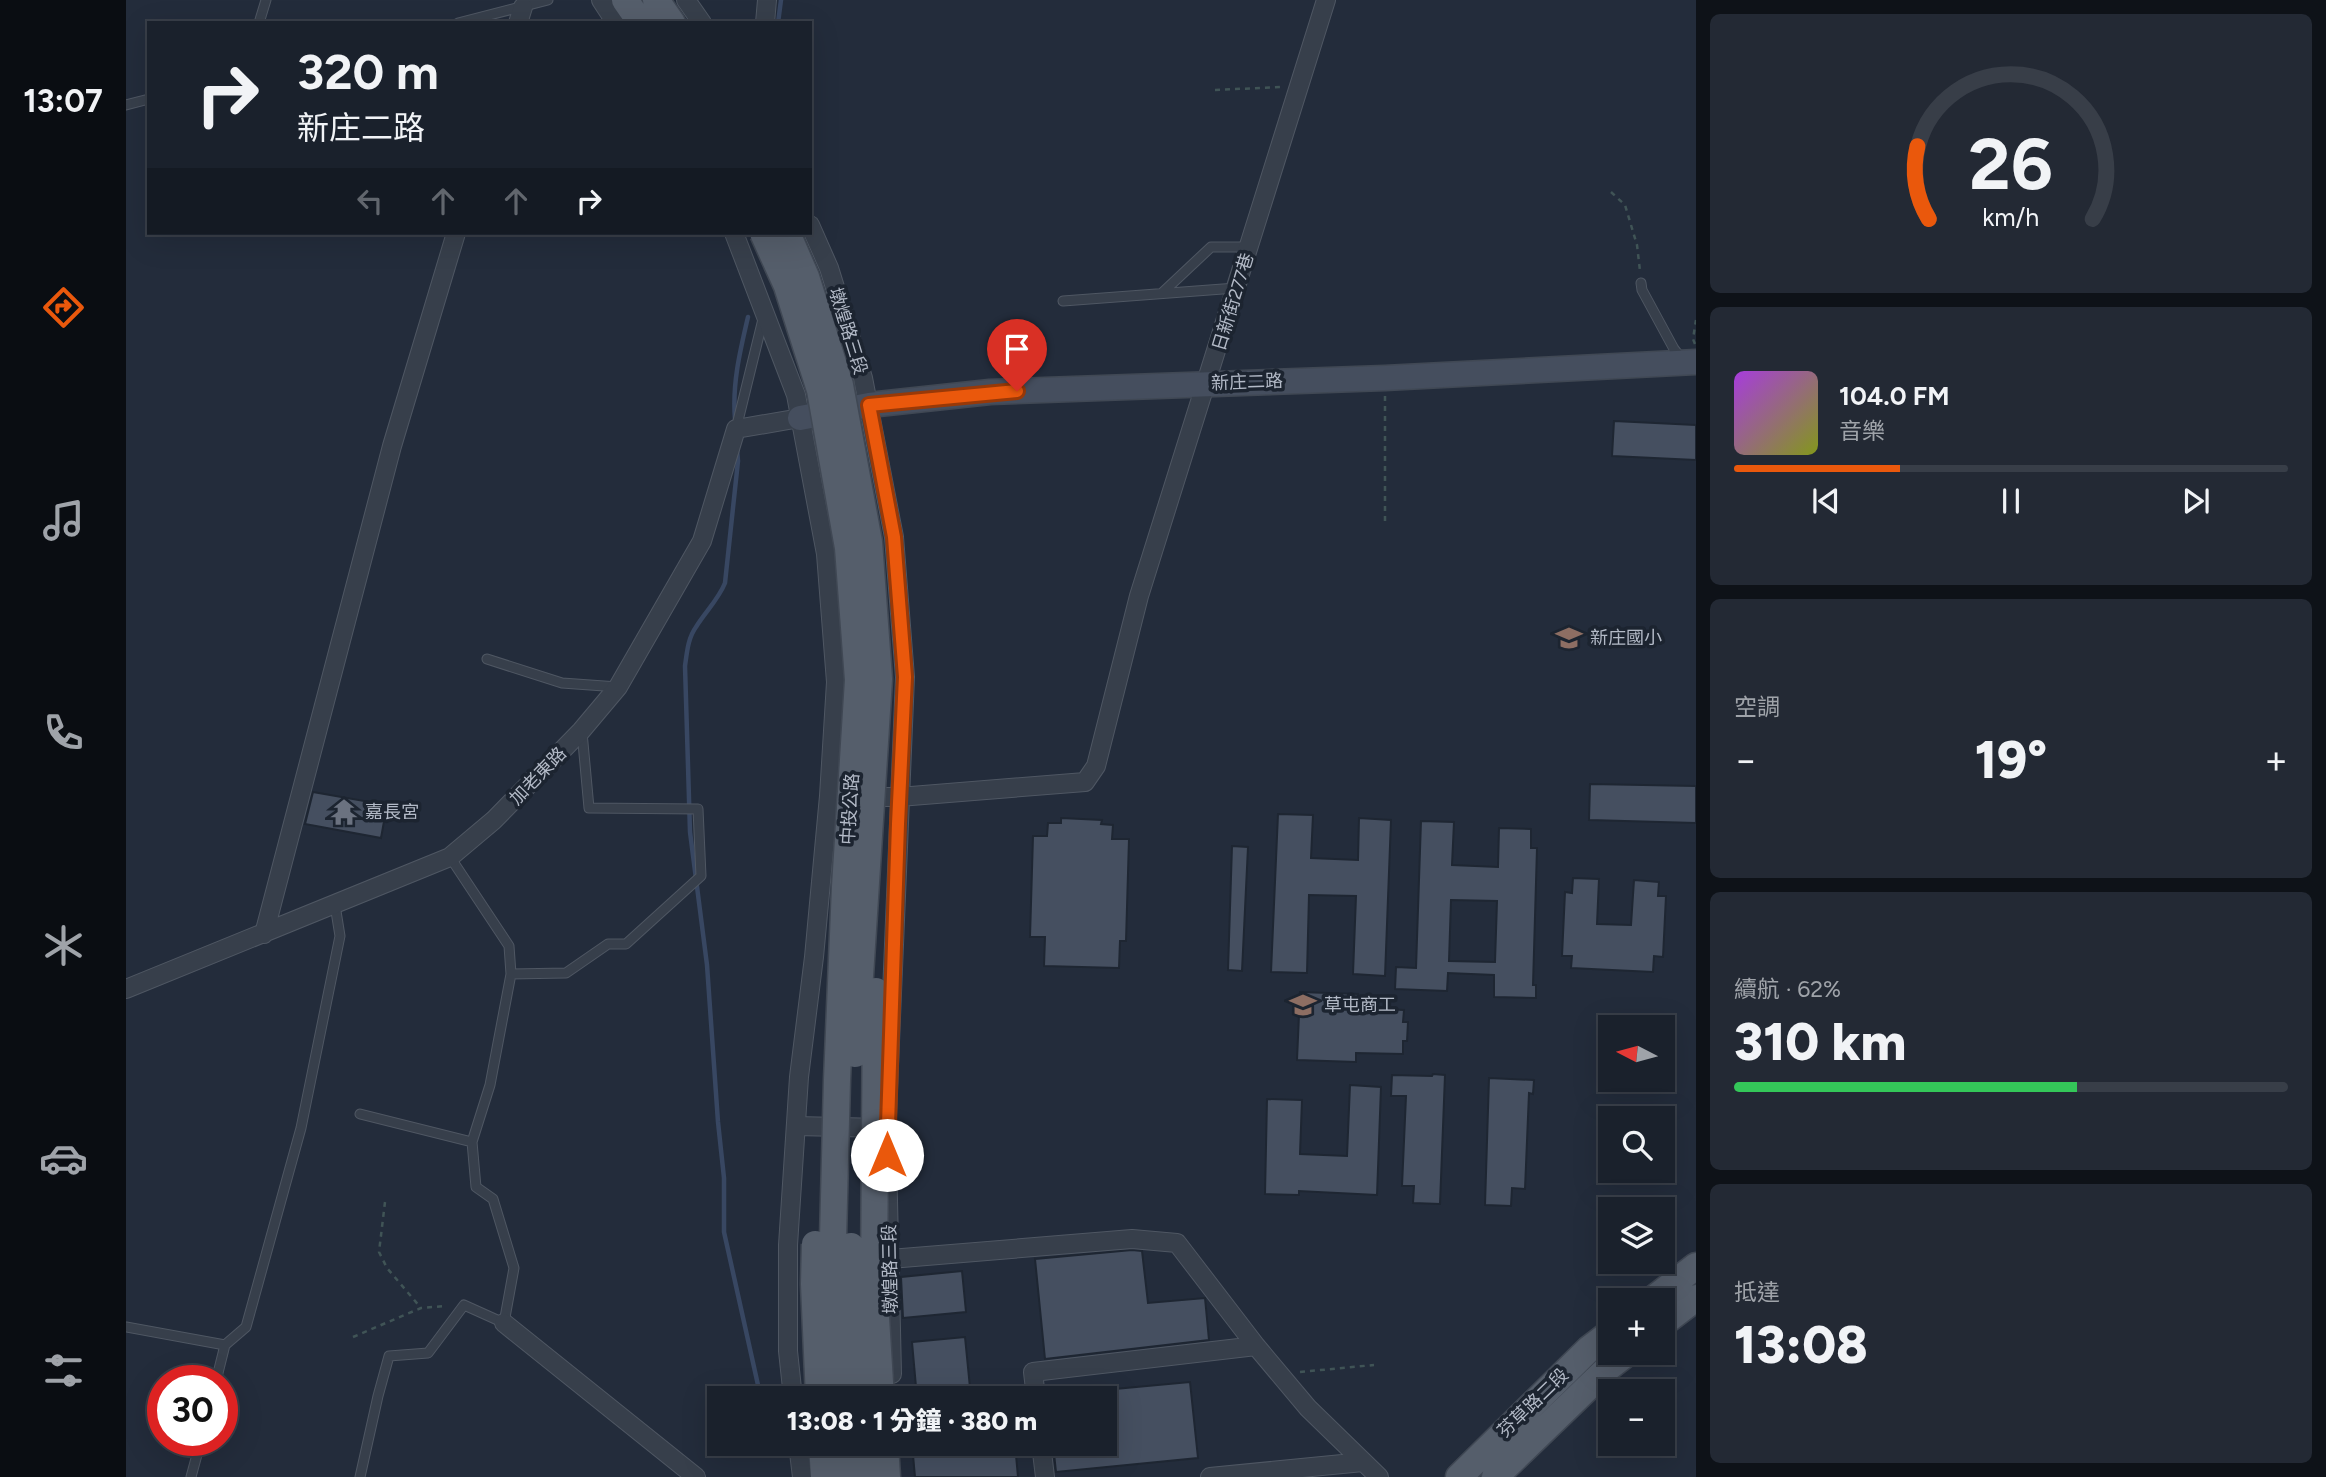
<!DOCTYPE html>
<html lang="zh-TW">
<head>
<meta charset="utf-8">
<style>
  :root { --surface:#1a212c; --page:#232934; --text:#f1f3f6; --muted:#9fa3a9; --line:#383e48; --accent:#ea580c }
  body { margin:0; font-family:Figtree,"Noto Sans TC",sans-serif; background:var(--page); color:var(--text); height:100vh; display:flex; flex-direction:column; font-size:26px; white-space:nowrap }
  * { box-sizing:border-box; margin:0 }
  p { font-size:23px; color:var(--muted) }
  .icon { flex:none; width:38px; height:38px; fill:none; stroke:currentColor; stroke-width:2; stroke-linecap:round; stroke-linejoin:round }
  .map { position:relative; flex:1; overflow:hidden }
  .sheet { display:flex; flex-direction:column; gap:14px; padding:14px; background:#0e1218; width:630px }
  .sheet>* { flex:none }
  .guide { position:absolute; left:21px; top:21px; width:665px; height:214px; border-radius:0px; box-shadow:0 7px 28px #0002,0 0 0 2px var(--line); background:#1a212c; color:var(--text); overflow:hidden }
  .needle { width:46px; rotate:276deg }
  .controls { position:absolute; left:1472px; top:1015px; display:grid; gap:14px }
  .controls a { display:grid; place-items:center; width:77px; height:77px; border-radius:0px; background:var(--surface); box-shadow:0 7px 28px #0002,0 0 0 2px var(--line); font-size:35px }
  .speed { position:absolute; left:21px; top:1365px; display:flex; gap:14px; font-size:35px; font-weight:700; text-align:center }
  .speed>* { display:grid; place-content:center; width:91px; height:91px; border-radius:50%; background:var(--surface); box-shadow:0 7px 28px #0002,0 0 0 2px var(--line); line-height:1 }
  .speed .limit { border:10px solid #d22; background:#fff; color:#111 }
  .pin { position:absolute; display:grid; place-items:center; width:60px; height:60px; color:#fff; margin:-72px -30px; border-radius:50% 50% 50% 0; rotate:-45deg; box-shadow:0 0 7px #0007 }
  .pin .icon { rotate:45deg }
  .me { position:absolute; width:77px; margin:-38px; rotate:0deg; stroke-linejoin:round; filter:drop-shadow(0 0 5px #0008) }
  .turn { display:flex; align-items:center; gap:24px; height:147px; padding:0 35px; font-size:32px }
  .turn .icon { width:91px; height:91px; stroke-width:2.5 }
  .turn b { display:block; font-size:49px; line-height:60px }
  .lanes { display:flex; align-items:center; height:66px; padding:0 35px; background:#0003; justify-content:center; gap:35px; direction:ltr }
  .lanes .off { opacity:.35 }
  .big { font-size:52px; font-weight:800; line-height:1.1 }
  .sheet .tile { flex:1; display:flex; flex-direction:column; justify-content:center; gap:10px; min-width:0; padding:0 24px; border-radius:10px; background:var(--page) }
  .sheet .dial { align-items:center; gap:0 }
  .dial svg { height:182px; overflow:visible; fill:none; stroke:var(--line); stroke-width:7; stroke-linecap:round; text-anchor:middle }
  .dial text { fill:var(--text); stroke:none }
  .song { display:flex; align-items:center; gap:21px }
  .cover { width:84px; height:84px; border-radius:10px; background:linear-gradient(135deg,hsl(280 70% 55%),hsl(70 70% 35%)) }
  .played { height:7px; border-radius:4px; background:linear-gradient(90deg,var(--accent) 30%,var(--line) 30%) }
  .keys { display:flex; justify-content:space-around; direction:ltr }
  .heat { display:flex; justify-content:space-between; align-items:center; font-size:38px; direction:ltr }
  .charge { height:10px; border-radius:5px; background:linear-gradient(90deg,#34c759 62%,var(--line) 0) }
  .trip { position:absolute; left:581px; top:1386px; width:410px; height:70px; border-radius:0px; background:var(--surface); box-shadow:0 7px 28px #0002,0 0 0 2px var(--line); font-weight:800; line-height:70px; text-align:center }
  main { display:flex; flex:1; min-height:0 }
  .dock { display:flex; flex-direction:column; width:126px; justify-content:space-around; align-items:center; background:#0a0d12; color:var(--muted) }
  .dock .icon { width:49px; height:49px }
  .dock .selected { color:var(--accent) }
  .dock b { font-size:32px; color:var(--text) }
  .map>svg:first-child { display:block }
</style>
</head>
<body>
<main>
<nav class="dock">
<b>13:07</b>
<svg class="icon selected" aria-label="directions" viewBox="0 0 24 24"><path d="M12 3l9 9-9 9-9-9zM9 14v-3h6M13 9l2 2-2 2"/></svg>
<svg class="icon" aria-label="music" viewBox="0 0 24 24"><path d="M9 18V5l10-2v13"/><circle cx="6" cy="18" r="3"/><circle cx="16" cy="16" r="3"/></svg>
<svg class="icon" aria-label="phone" viewBox="0 0 24 24"><path d="M5 4h4l2 5-3 2q2 4 5 5l2-3 5 2v4C11 20 4 13 5 4z"/></svg>
<svg class="icon" aria-label="climate" viewBox="0 0 24 24"><path d="M12 3v18M4 7l16 10M4 17L20 7"/></svg>
<svg class="icon" aria-label="car" viewBox="0 0 24 24"><path d="M5 17H2v-5l4-1 3-4h7l3 4 3 1v5h-3M9 17h6M6 11h13"/><circle cx="7" cy="17" r="2"/><circle cx="17" cy="17" r="2"/></svg>
<svg class="icon" aria-label="filters" viewBox="0 0 24 24"><path d="M4 7h16M4 17h16"/><circle cx="9" cy="7" r="2"/><circle cx="15" cy="17" r="2"/></svg>
</nav>
<div class="map">
<svg width="1570" height="1477" viewBox="0 0 1570 1477">
  <rect width="100%" height="100%" fill="#232c3b"/>
  <g fill="none" stroke-linecap="round" stroke-linejoin="round">
    <path stroke="#384762" stroke-width="4.5" d="M 652,23 L 655,0
      M 609,419 C 606,384 614,351 622,317
      M 611,449 L 612,461 L 599,583 C 592,600 580,611 570,627 C 562,638 561,652 559,666 L 564,832 L 581,965 L 592,1122 L 598,1178 L 598,1232 L 632,1385 L 637,1398
      M 657,1444 L 658,1446"/>
  </g>
  <path fill="#454f60" stroke="#1e2632" stroke-width="2" fill-rule="evenodd" d="M 1488,421 L 1570,425 L 1570,460 L 1486,456 Z
    M 1464,784 L 1570,786 L 1570,823 L 1463,820 Z
    M 187,792 L 261,805 L 255,838 L 179,824 Z
    M 1152,814 L 1187,815 L 1185,858 L 1232,860 L 1233,818 L 1265,820 L 1259,976 L 1227,974 L 1230,896 L 1183,895 L 1181,973 L 1145,972 Z
    M 935,818 L 976,820 L 975,824 L 987,825 L 986,839 L 1003,839 L 1000,941 L 994,941 L 993,968 L 918,966 L 919,937 L 904,937 L 907,836 L 921,836 L 922,823 L 935,823 Z
    M 1295,821 L 1328,822 L 1326,865 L 1372,867 L 1373,828 L 1405,829 L 1405,848 L 1411,848 L 1407,985 L 1410,985 L 1410,998 L 1368,997 L 1368,975 L 1322,973 L 1321,991 L 1269,989 L 1270,967 L 1290,968 ZM 1325,900 L 1371,901 L 1369,962 L 1323,961 Z
    M 1106,846 L 1122,847 L 1116,971 L 1102,970 Z
    M 1447,878 L 1473,879 L 1471,924 L 1505,925 L 1508,880 L 1533,882 L 1532,896 L 1540,896 L 1537,957 L 1528,956 L 1527,972 L 1445,968 L 1446,956 L 1436,956 L 1439,892 L 1446,893 Z
    M 1174,992 L 1232,994 L 1232,1008 L 1278,1010 L 1277,1022 L 1282,1022 L 1281,1041 L 1277,1041 L 1277,1054 L 1230,1053 L 1230,1062 L 1171,1060 Z
    M 1307,1074 L 1319,1075 L 1314,1204 L 1287,1203 L 1288,1186 L 1276,1186 L 1280,1096 L 1265,1096 L 1266,1075 L 1306,1076 Z
    M 1363,1078 L 1408,1080 L 1407,1094 L 1403,1093 L 1399,1189 L 1386,1188 L 1385,1206 L 1359,1205 Z
    M 1224,1085 L 1255,1087 L 1251,1195 L 1173,1191 L 1173,1195 L 1139,1194 L 1141,1099 L 1176,1100 L 1174,1154 L 1221,1156 Z
    M 1006,1250 L 1016,1251 L 1022,1303 L 1079,1298 L 1083,1340 L 919,1359 L 909,1259 Z
    M 836,1271 L 840,1312 L 777,1318 L 775,1277 Z
    M 839,1337 L 845,1398 L 791,1398 L 786,1342 Z
    M 1064,1382 L 1072,1458 L 930,1472 L 927,1444 L 978,1444 L 978,1390 Z
    M 786,1444 L 889,1444 L 892,1477 L 789,1477 Z"/>
  <g fill="none" stroke-linecap="round" stroke-linejoin="round">
    <defs>
      <path id="lane" d="M 133,23 L 140,0
        M 332,23 L 422,0
        M 0,105 L 23,99
        M 1515,283 L 1516,290 L 1548,349 L 1555,358
        M 1036,293 L 1085,247 L 1122,247
        M 937,301 L 1110,288
        M 610,429 L 637,319
        M 361,659 L 436,683 L 492,687
        M 385,974 L 440,973 L 482,944 L 500,944 L 575,876 L 572,809 L 463,808 L 456,732
        M 234,1114 L 346,1142
        M 0,1327 L 99,1345
        M 90,1381 L 99,1345 L 120,1327 L 175,1128 L 214,936 L 209,905
        M 65,1477 L 75,1440
        M 234,1477 L 252,1396 L 263,1356 L 302,1353 L 338,1305 L 378,1323 L 388,1268 L 367,1199 L 350,1187 L 346,1142 L 364,1085 L 385,974 L 383,946 L 324,857"/>
      <path id="street" d="M 475,0 L 490,23
        M 560,0 L 576,23
        M 392,23 L 397,7
        M 639,23 L 641,0
        M 684,225 L 703,268 L 737,378 L 768,537 L 779,677 L 761,1115
        M 608,233 L 670,395 L 700,554 L 710,682 L 703,796 L 688,957 L 673,1077 L 662,1245 L 662,1351 L 667,1398
        M 736,797 L 773,797 L 959,782 L 970,766 L 1013,596 L 1200,0
        M 138,934 L 266,446 L 330,233
        M 0,989 L 324,857 L 368,820 L 455,731 L 492,687 L 576,541 L 610,429 L 674,418
        M 670,1126 L 757,1128
        M 761,1157 L 766,1374
        M 764,1259 L 1006,1239 L 1051,1243 L 1130,1346 L 1182,1408 L 1253,1477
        M 378,1323 L 570,1477
        M 910,1398 L 907,1372 L 1130,1346
        M 672,1444 L 676,1477
        M 915,1444 L 919,1477
        M 1084,1477 L 1237,1462"/>
      <path id="secondary" d="M 674,418 L 743,405 L 864,392 L 1259,378 L 1570,362"/>
      <path id="primary" d="M 499,0 L 515,23
        M 530,0 L 546,23
        M 1526,1300 L 1570,1266
        M 1536,1324 L 1570,1298
        M 696,1444 L 698,1477
        M 719,1444 L 722,1477
        M 739,1444 L 742,1477
        M 759,1444 L 761,1477
        M 1333,1477 L 1463,1349 L 1484,1333
        M 1369,1477 L 1483,1367 L 1501,1353"/>
    </defs>
    <use href="#lane" stroke="#4f5763" stroke-width="11"/>
    <use href="#street" stroke="#4f5763" stroke-width="20"/>
    <use href="#secondary" stroke="#404854" stroke-width="27"/>
    <use href="#primary" stroke="#404854" stroke-width="29"/>
    <path stroke="#405456" stroke-width="2.5" stroke-dasharray="5 5" stroke-linecap="butt" d="M 1089,90 L 1155,87
      M 1485,192 L 1499,205 L 1511,245 L 1514,271
      M 1569,344 L 1567,339 L 1570,320
      M 1259,396 L 1259,526
      M 259,1202 L 253,1252 L 261,1268 L 295,1308
      M 227,1337 L 295,1308 L 320,1306
      M 1174,1372 L 1248,1365"/>
    <use href="#lane" stroke="#373f4b" stroke-width="9"/>
    <use href="#street" stroke="#373f4b" stroke-width="18"/>
    <use href="#secondary" stroke="#454e5e" stroke-width="24"/>
    <use href="#primary" stroke="#555e6b" stroke-width="26"/>
    <defs>
      <path id="primary-bridge" d="M 637,233 L 661,286 L 694,390 L 722,548 L 732,680 L 719,887 L 711,1080 L 706,1278 L 715,1398
        M 661,233 L 680,277 L 714,385 L 743,542 L 753,679 L 729,1054
        M 750,991 L 748,1286 L 755,1398
        M 689,1244 L 688,1284 L 693,1398
        M 725,1246 L 724,1278 L 735,1398"/>
    </defs>
    <use href="#primary-bridge" stroke="#404854" stroke-width="29" stroke-linecap="butt"/>
    <use href="#primary-bridge" stroke="#555e6b" stroke-width="26"/>
  </g>
  <g fill="none" stroke-linecap="round" stroke-linejoin="round">
    <defs>
      <path id="route" d="M 761,1155 L 772,824 L 779,677 L 768,537 L 743,405 L 891,391"/>
    </defs>
    <use href="#route" stroke="#983908" stroke-width="18"/>
    <use href="#route" stroke="#ea580c" stroke-width="12"/>
  </g>
  <defs>
    <symbol id="school-bare" viewBox="-9 -9 18 18"><path d="M0-5L7-2L0 1L-7-2ZM-4 1L0 2.5L4 1V4Q0 6-4 4Z" fill="#8d6e63" stroke="#1c2430" stroke-width="2.5" paint-order="stroke"/></symbol>
    <symbol id="temple-bare" viewBox="-9 -9 18 18"><path d="M0-6L5-2H3V0L6.5 2.5H4V6H1.5V3h-3V6H-4V2.5H-6.5L-3 0V-2H-5Z" fill="#6b7280" stroke="#1c2430" stroke-width="2.5" paint-order="stroke"/></symbol>
  </defs>
  <g fill-rule="evenodd">
    <use href="#school-bare" x="1424" y="619" width="38" height="38"/>
    <use href="#temple-bare" x="199" y="793" width="38" height="38"/>
    <use href="#school-bare" x="1158" y="986" width="38" height="38"/>
  </g>
  <g text-anchor="middle" stroke-width="7" stroke-linejoin="round" paint-order="stroke">
    <g font-size="18" fill="#b3bac7" stroke="#1c2430">
      <text transform="translate(1107 302) rotate(-73)" y="6">日新街277巷</text>
      <text transform="translate(722 331) rotate(73)" y="6">墩煌路三段</text>
      <text transform="translate(1121 382) rotate(-2)" y="6">新庄二路</text>
      <text transform="translate(412 776) rotate(-46)" y="6">加老東路</text>
      <text transform="translate(724 809) rotate(-86)" y="6">中投公路</text>
      <text transform="translate(764 1269) rotate(-91)" y="6">墩煌路三段</text>
      <text transform="translate(1407 1403) rotate(-44)" y="6">芬草路二段</text>
    </g>
    <g font-size="18" fill="#b3bac7" stroke="#1c2430" text-anchor="start">
      <text x="1464" y="644">新庄國小</text>
      <text x="239" y="818">嘉長宮</text>
      <text x="1198" y="1011">草屯商工</text>
    </g>
  </g>
</svg>
<div class="controls">
<a><svg class="needle" viewBox="-14 -14 28 28"><path d="M0-13l5 13h-10z" fill="#e53935"/><path d="M0 13l5-13h-10z" fill="#9fa3a9"/></svg></a>
<a><svg class="icon" aria-label="search" viewBox="0 0 24 24"><circle cx="10" cy="10" r="6"/><path d="M15 15l6 6"/></svg></a>
<a><svg class="icon" aria-label="layers" viewBox="0 0 24 24"><path d="M12 4l9 5-9 5-9-5zM3 14l9 5 9-5"/></svg></a>
<a>+</a>
<a>−</a>
</div>
<div class="speed"><div class="limit">30</div></div>
<div class="pin" style="left:891px;top:391px;background:#d93025"><svg class="icon" aria-label="arrive" viewBox="0 0 24 24"><path d="M6 21V4h12l-3 4 3 4H6"/></svg></div>
<svg class="me" style="left:761px;top:1155px" viewBox="-20 -20 40 40"><circle r="19" fill="#fff"/><path d="M0-13L10 11 0 6-10 11z" fill="#ea580c"/></svg>
<div class="trip">13:08 · 1 分鐘 · 380 m</div>
<div class="guide">
<div class="turn"><svg class="icon" aria-label="right" viewBox="0 0 24 24"><path d="M7 20v-9h11M14 6l5 5-5 5"/></svg><div><b>320 m</b>新庄二路</div></div>
<div class="lanes"><svg class="icon off" aria-label="left" viewBox="0 0 24 24"><path d="M17 20v-9H6M10 6l-5 5 5 5"/></svg><svg class="icon off" aria-label="ahead" viewBox="0 0 24 24"><path d="M12 20V5M6 11l6-6 6 6"/></svg><svg class="icon off" aria-label="ahead" viewBox="0 0 24 24"><path d="M12 20V5M6 11l6-6 6 6"/></svg><svg class="icon" aria-label="right" viewBox="0 0 24 24"><path d="M7 20v-9h11M14 6l5 5-5 5"/></svg></div>
</div>
</div>
<section class="sheet">
<div class="tile dial"><svg viewBox="0 0 100 80">
<path d="M14 69A42 42 0 1 1 86 69"/>
<path d="M14 69A42 42 0 0 1 9 37" stroke="#ea580c"/>
<text x="50" y="56" font-size="32" font-weight="700">26</text>
<text x="50" y="72" font-size="11">km/h</text>
</svg></div>
<div class="tile">
<div class="song"><i class="cover"></i><div><b>104.0 FM</b><p>音樂</p></div></div>
<div class="played"></div>
<div class="keys"><svg class="icon" aria-label="previous" viewBox="0 0 24 24"><path d="M18 5L8 12l10 7zM5 5v14"/></svg><svg class="icon" aria-label="pause" viewBox="0 0 24 24"><path d="M8 5v14M16 5v14"/></svg><svg class="icon" aria-label="next" viewBox="0 0 24 24"><path d="M6 5l10 7-10 7zM19 5v14"/></svg></div>
</div>
<div class="tile"><p>空調</p>
<div class="heat"><a>−</a><b class="big">19°</b><a>+</a></div>
</div>
<div class="tile"><p>續航 · 62%</p><b class="big">310 km</b><div class="charge"></div></div>
<div class="tile"><p>抵達</p><b class="big">13:08</b></div>
</section>
</main>
</body>
</html>
